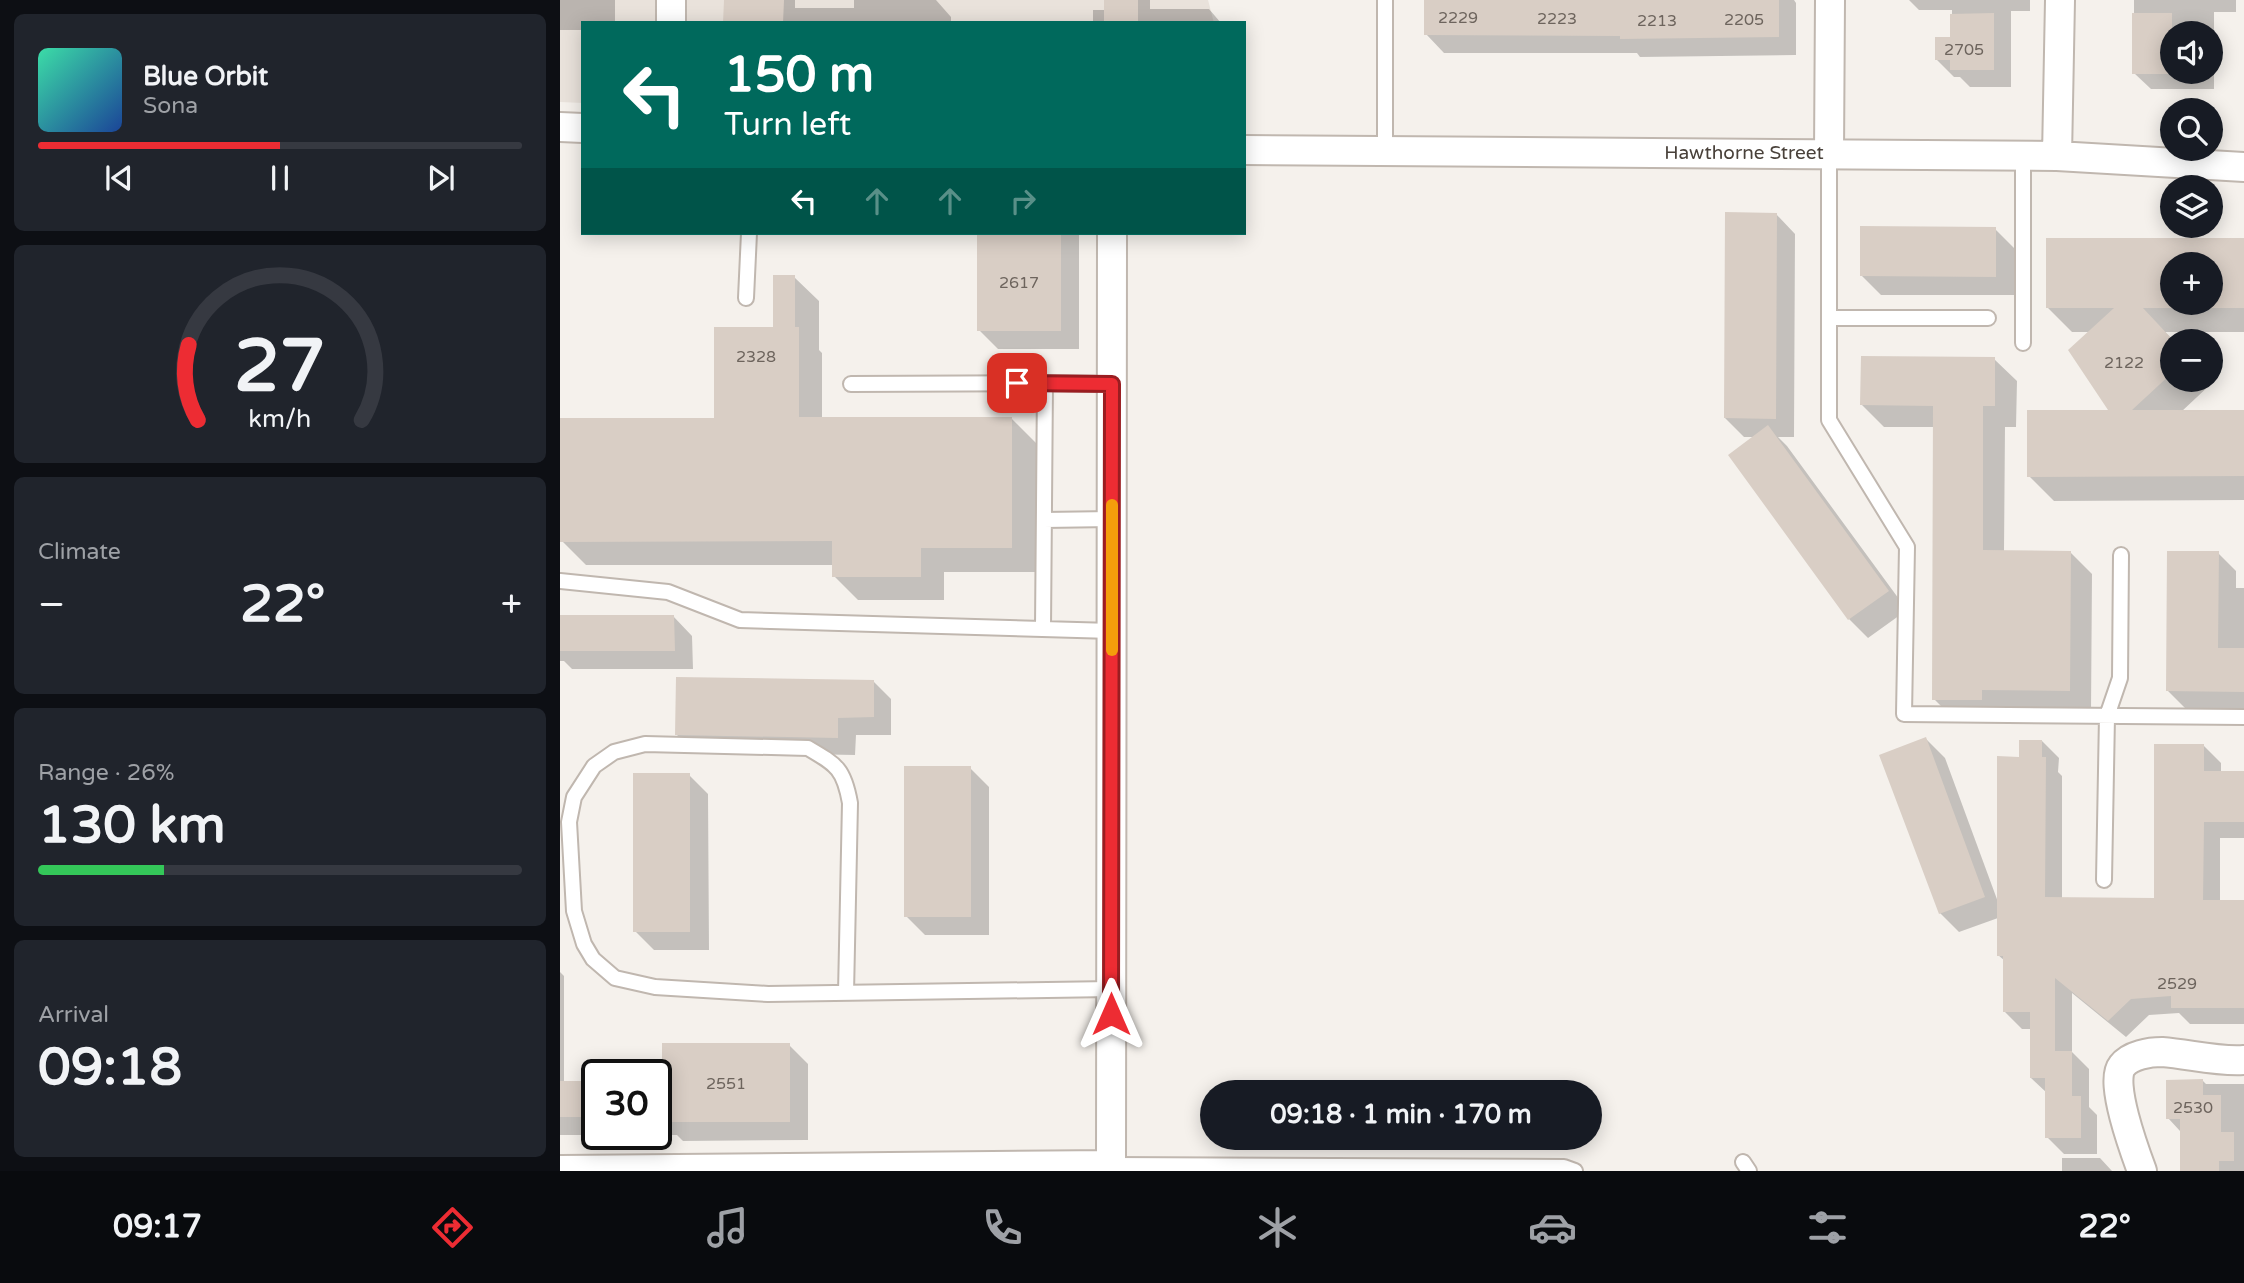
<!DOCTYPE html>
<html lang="en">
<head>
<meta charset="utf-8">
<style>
  :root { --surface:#171b24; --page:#20242c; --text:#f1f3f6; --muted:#9ea1a6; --line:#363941; --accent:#ed2c33 }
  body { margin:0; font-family:"Varela Round",sans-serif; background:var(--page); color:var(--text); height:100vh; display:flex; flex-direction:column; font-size:26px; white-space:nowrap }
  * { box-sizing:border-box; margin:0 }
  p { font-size:23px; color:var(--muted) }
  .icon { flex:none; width:38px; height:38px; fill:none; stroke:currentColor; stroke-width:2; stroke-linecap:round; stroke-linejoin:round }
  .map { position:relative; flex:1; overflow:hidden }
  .panel { display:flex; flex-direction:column; gap:14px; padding:14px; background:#0d0f14; width:560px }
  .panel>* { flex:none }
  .banner { position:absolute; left:21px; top:21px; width:665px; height:214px; border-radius:0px; box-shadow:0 4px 18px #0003; background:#00695c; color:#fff; overflow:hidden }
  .fabs { position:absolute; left:1600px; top:21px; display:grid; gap:14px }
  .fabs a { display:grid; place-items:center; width:63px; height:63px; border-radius:50%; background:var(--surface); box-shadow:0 4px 18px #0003; font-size:35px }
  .speed { position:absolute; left:21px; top:1059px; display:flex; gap:14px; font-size:35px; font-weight:700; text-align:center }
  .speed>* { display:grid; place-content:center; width:91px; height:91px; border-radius:50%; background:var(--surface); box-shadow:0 4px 18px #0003; line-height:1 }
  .speed .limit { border:4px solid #111; border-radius:10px; background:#fff; color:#111 }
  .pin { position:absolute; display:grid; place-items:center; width:60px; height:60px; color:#fff; margin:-30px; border-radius:14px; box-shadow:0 4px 10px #0006 }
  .me { position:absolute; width:77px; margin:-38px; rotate:0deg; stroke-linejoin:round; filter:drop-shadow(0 0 5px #0008) }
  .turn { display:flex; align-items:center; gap:24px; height:147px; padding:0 28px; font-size:32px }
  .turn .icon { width:91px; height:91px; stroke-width:2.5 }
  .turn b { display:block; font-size:49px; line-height:60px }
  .lanes { display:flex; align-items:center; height:66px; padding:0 28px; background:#0003; justify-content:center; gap:35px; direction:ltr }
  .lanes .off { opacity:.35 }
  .big { font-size:52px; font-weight:800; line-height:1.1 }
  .panel .tile { flex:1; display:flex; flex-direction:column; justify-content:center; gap:10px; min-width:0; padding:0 24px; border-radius:10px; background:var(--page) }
  .panel .dial { align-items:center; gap:0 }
  .dial svg { height:182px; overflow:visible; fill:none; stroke:var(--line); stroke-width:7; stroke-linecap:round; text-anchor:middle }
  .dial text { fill:var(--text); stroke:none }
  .song { display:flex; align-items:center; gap:21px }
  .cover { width:84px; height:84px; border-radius:10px; background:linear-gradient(135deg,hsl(160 70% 55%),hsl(220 70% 35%)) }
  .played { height:7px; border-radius:4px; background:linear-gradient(90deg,var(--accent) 50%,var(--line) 50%) }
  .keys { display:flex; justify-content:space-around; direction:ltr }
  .heat { display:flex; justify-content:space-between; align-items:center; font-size:38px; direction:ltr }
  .charge { height:10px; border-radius:5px; background:linear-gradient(90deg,#34c759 26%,var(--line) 0) }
  .trip { position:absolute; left:640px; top:1080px; width:402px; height:70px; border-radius:35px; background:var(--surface); box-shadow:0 4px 18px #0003; font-weight:800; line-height:70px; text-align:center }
  .dock { display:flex; height:112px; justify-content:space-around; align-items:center; background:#090b0e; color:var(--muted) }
  .dock .icon { width:49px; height:49px }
  .dock .current { color:var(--accent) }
  .dock b { font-size:32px; color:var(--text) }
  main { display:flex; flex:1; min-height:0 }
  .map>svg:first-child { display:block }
</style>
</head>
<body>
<main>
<section class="panel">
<div class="tile">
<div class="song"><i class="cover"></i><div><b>Blue Orbit</b><p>Sona</p></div></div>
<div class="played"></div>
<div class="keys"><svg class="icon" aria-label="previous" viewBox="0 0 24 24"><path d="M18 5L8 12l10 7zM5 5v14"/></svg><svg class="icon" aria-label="pause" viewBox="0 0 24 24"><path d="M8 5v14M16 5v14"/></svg><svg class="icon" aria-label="next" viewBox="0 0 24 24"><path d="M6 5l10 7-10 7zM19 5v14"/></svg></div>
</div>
<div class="tile dial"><svg viewBox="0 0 100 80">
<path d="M14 69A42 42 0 1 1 86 69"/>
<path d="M14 69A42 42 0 0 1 10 36" stroke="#ed2c33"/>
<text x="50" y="56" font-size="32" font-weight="700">27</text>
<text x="50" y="72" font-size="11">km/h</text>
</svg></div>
<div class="tile"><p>Climate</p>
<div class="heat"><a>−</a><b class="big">22°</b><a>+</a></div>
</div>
<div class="tile"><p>Range · 26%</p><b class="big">130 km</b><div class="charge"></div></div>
<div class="tile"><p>Arrival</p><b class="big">09:18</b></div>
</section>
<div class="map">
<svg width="1684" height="1171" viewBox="0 0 1684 1171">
  <rect width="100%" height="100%" fill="#f5f1ec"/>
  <path fill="#e9e2db" d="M 0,0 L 648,0 L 654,23 L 23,23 L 23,103 L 0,102 Z"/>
  <path fill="#0003" fill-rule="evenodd" d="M 0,0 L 55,0 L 55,23 L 23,23 L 23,30 L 0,30 Z
    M 166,0 L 235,0 L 235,8 L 294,8 L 294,0 L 376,0 L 391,17 L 391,23 L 166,23 Z
    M 546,0 L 590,0 L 590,9 L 649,9 L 661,23 L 533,23 L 533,10 L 546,10 Z
    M 866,0 L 1234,0 L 1236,3 L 1236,55 L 1080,57 L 1077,53 L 884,53 L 866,34 Z
    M 1349,0 L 1470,0 L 1470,11 L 1451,11 L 1451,87 L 1410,87 L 1400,77 L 1394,77 L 1376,59 L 1392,39 L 1392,10 L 1359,10 Z
    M 1574,0 L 1676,0 L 1676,12 L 1654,12 L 1654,89 L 1591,89 L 1574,73 ZM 1612,33 L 1650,33 L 1650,72 L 1612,72 Z
    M 1216,214 L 1235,234 L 1234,437 L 1218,437 L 1227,446 L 1347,610 L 1308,638 L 1289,619 L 1170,455 L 1195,437 L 1184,437 L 1165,418 Z
    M 1435,229 L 1454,248 L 1454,295 L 1321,295 L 1302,276 Z
    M 419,233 L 519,233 L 519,349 L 438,349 L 419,330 Z
    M 1487,240 L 1684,240 L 1684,332 L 1605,332 L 1614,341 L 1612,341 L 1612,380 L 1649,380 L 1652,383 L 1621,412 L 1684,412 L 1684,500 L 1494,501 L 1469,476 L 1551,412 L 1531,332 L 1512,332 L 1487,307 ZM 1612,264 L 1650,264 L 1650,303 L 1612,303 Z
    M 234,277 L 259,301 L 259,350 L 262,353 L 262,419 L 452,419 L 476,443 L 476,572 L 384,572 L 384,600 L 298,600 L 274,576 L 274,565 L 26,565 L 2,541 L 156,419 L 215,329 Z
    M 1434,359 L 1457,381 L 1456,427 L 1445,427 L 1444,552 L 1510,552 L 1532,574 L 1531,712 L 1396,721 L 1374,699 L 1375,427 L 1324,427 L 1302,405 Z
    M 1658,553 L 1676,571 L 1676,588 L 1684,588 L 1684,709 L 1626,709 L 1608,691 Z
    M 113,616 L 132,636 L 133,669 L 12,669 L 4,661 L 0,661 L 0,617 Z
    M 313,681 L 331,699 L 331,735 L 296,735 L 295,755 L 134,752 L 116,734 Z
    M 1366,739 L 1385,758 L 1438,902 L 1460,759 L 1482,741 L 1499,758 L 1498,772 L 1502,776 L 1502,899 L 1595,899 L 1644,746 L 1661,763 L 1661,773 L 1684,773 L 1684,838 L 1660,838 L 1660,902 L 1684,902 L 1684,1024 L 1630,1024 L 1619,1013 L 1589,1015 L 1566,1037 L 1512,993 L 1512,1052 L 1529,1069 L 1529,1107 L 1537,1115 L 1537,1154 L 1504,1154 L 1487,1137 L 1487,1093 L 1471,1078 L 1471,1029 L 1462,1029 L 1445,1012 L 1445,961 L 1438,955 L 1438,918 L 1399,932 L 1380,913 Z
    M 410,768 L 429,787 L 429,935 L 365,935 L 346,916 Z
    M 129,775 L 148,794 L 149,950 L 94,950 L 75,931 Z
    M 0,972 L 4,976 L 4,1083 L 37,1083 L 37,1134 L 96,1134 L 96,1082 L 104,1082 L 229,1045 L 248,1064 L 248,1140 L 123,1141 L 117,1135 L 0,1135 Z
    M 1643,1081 L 1646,1084 L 1684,1084 L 1684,1171 L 1621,1171 L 1620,1131 L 1608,1118 Z
    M 1502,1158 L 1540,1158 L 1552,1171 L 1502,1171 Z"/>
  <path fill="#d9cec5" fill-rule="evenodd" d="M 164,0 L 224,0 L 223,23 L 163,23 Z
    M 544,0 L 578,0 L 578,23 L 544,23 Z
    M 864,0 L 1219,0 L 1219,37 L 1060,39 L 1060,36 L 864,35 Z
    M 1434,13 L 1434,70 L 1390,70 L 1390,60 L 1375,60 L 1375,37 L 1390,37 L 1390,14 Z
    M 1572,13 L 1612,13 L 1612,74 L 1572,74 Z
    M 1165,212 L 1217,213 L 1216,419 L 1164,418 Z
    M 1300,226 L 1436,227 L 1436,277 L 1300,276 Z
    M 417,233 L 501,233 L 501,331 L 417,331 Z
    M 1486,238 L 1684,238 L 1684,308 L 1583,308 L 1612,339 L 1612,373 L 1572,410 L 1684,410 L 1684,476 L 1467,477 L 1467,410 L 1548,410 L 1508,350 L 1554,308 L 1486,308 ZM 1612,264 L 1650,264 L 1650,303 L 1612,303 Z
    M 213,275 L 235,275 L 235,327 L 239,327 L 239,417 L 452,417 L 452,548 L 361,548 L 361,577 L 272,577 L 272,541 L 0,542 L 0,418 L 154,418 L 154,327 L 213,327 Z
    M 1301,356 L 1435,357 L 1435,406 L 1423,406 L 1423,550 L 1511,551 L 1510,691 L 1422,690 L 1422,700 L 1372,700 L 1373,406 L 1300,405 Z
    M 1208,425 L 1329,591 L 1288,620 L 1168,455 Z
    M 1607,551 L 1659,551 L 1658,648 L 1684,648 L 1684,692 L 1606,691 Z
    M 0,615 L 114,615 L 115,651 L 0,651 Z
    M 116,677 L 314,680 L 314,717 L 278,718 L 278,738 L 115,735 Z
    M 1366,737 L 1425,897 L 1379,914 L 1319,755 Z
    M 1459,740 L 1482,740 L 1482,757 L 1486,757 L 1485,897 L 1594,898 L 1594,744 L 1644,744 L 1644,771 L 1684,771 L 1684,822 L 1644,822 L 1643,900 L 1684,900 L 1684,1008 L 1611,1008 L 1611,996 L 1571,999 L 1548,1021 L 1495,978 L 1495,1051 L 1512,1051 L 1512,1096 L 1521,1096 L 1521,1138 L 1485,1138 L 1485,1078 L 1470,1078 L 1470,1012 L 1443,1012 L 1443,956 L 1437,956 L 1437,756 L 1459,757 Z
    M 344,766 L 411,766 L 411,917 L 344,917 Z
    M 73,773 L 130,773 L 130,932 L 73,932 Z
    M 102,1043 L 230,1043 L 230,1122 L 102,1122 L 102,1117 L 96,1117 L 96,1081 L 102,1081 Z
    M 1643,1079 L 1643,1095 L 1661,1095 L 1661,1132 L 1674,1132 L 1674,1161 L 1659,1161 L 1659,1171 L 1620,1171 L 1620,1119 L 1606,1119 L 1606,1080 Z
    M 0,1081 L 37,1081 L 37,1117 L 0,1117 Z"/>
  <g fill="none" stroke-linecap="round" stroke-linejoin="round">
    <defs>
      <path id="lane" d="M 825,150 L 825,0
        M 1269,153 L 1269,420 L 1347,547 L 1344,714 L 1684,717
        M 1463,156 L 1463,343
        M 186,298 L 189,233
        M 1269,318 L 1428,318
        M 485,383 L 552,384
        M 291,384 L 485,383 L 483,628
        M 484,520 L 552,519
        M 0,581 L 108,592 L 180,620 L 552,631
        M 1544,880 L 1547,716 L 1560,678 L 1561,555
        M 286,993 L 290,803 C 284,769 277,765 248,748 L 85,744 L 54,752 L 34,766 L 14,797 L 9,822 L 14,911 L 24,944 L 33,959 L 55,978 L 95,987 L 208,994 L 551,989
        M 1183,1162 L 1189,1171
        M 551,1165 L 1004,1167 L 1015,1171"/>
      <path id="street" d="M 111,23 L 111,0
        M 0,127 L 23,128
        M 684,150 L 1497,156 L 1684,167
        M 1269,153 L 1270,0
        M 1497,156 L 1500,0
        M 0,1170 L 551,1165
        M 551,1171 L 552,233
        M 1582,1171 C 1575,1152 1549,1082 1562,1066 C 1570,1055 1590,1052 1602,1052 C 1629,1054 1657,1062 1684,1060"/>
    </defs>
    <use href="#lane" stroke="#c0b7af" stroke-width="18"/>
    <use href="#street" stroke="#c0b7af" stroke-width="32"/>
    <use href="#lane" stroke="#fff" stroke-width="14"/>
    <use href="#street" stroke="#fff" stroke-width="28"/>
  </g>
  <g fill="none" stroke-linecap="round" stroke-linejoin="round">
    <defs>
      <path id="route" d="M 457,383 L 552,384 L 551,1014"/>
    </defs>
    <use href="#route" stroke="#9a1d21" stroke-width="18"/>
    <use href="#route" stroke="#ed2c33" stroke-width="12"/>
    <path stroke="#f59e0b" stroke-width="12" d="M 552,650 L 552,505"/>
  </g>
  <g text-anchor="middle" stroke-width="7" stroke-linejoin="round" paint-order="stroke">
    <g font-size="16" fill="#6d645d">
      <text x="898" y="23">2229</text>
      <text x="997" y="24">2223</text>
      <text x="1184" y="25">2205</text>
      <text x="1097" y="26">2213</text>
      <text x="1404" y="55">2705</text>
      <text x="459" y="288">2617</text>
      <text x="196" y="362">2328</text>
      <text x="1564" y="368">2122</text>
      <text x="1617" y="989">2529</text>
      <text x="166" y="1089">2551</text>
      <text x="1633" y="1113">2530</text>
    </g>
    <g font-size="19" fill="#49413a" stroke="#fff">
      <text x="1184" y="159">Hawthorne Street</text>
    </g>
  </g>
</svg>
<div class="fabs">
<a><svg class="icon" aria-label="sound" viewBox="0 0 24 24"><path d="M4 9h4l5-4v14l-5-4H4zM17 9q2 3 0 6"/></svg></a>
<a><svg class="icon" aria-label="search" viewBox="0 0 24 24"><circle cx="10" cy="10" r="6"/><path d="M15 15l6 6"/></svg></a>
<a><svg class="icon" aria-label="layers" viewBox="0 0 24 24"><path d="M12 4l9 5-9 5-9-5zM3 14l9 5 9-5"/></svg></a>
<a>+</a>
<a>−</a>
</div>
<div class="speed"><div class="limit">30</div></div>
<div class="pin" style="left:457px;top:383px;background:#d93025"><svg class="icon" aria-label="arrive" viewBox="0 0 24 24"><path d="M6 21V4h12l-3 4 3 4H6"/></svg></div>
<svg class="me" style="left:551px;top:1014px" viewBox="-20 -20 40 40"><path d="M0-17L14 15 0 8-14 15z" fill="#ed2c33" stroke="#fff" stroke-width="4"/></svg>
<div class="trip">09:18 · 1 min · 170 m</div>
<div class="banner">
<div class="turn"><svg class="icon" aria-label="left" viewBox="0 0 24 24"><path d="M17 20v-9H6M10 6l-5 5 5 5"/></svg><div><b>150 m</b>Turn left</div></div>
<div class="lanes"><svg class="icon" aria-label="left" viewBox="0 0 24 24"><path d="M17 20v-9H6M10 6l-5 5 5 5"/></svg><svg class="icon off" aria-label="ahead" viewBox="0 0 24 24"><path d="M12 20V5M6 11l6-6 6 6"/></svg><svg class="icon off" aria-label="ahead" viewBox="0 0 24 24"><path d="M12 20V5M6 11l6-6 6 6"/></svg><svg class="icon off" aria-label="right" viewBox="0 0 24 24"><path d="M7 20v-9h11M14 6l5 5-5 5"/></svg></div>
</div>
</div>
</main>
<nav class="dock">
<b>09:17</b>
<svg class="icon current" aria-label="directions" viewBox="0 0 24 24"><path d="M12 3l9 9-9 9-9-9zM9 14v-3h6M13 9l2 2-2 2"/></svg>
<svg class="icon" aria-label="music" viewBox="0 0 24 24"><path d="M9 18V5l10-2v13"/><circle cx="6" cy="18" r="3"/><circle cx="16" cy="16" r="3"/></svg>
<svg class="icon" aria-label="phone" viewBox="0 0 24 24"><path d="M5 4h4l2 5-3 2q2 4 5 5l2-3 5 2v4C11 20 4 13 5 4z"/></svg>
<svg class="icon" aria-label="climate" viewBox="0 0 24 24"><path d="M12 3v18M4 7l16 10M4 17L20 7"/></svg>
<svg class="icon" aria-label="car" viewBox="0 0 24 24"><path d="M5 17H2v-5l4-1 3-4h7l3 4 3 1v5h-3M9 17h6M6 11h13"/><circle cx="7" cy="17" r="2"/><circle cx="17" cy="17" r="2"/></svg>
<svg class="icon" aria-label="filters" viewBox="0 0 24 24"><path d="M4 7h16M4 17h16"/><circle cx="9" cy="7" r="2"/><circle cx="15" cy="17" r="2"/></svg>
<b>22°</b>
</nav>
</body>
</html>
